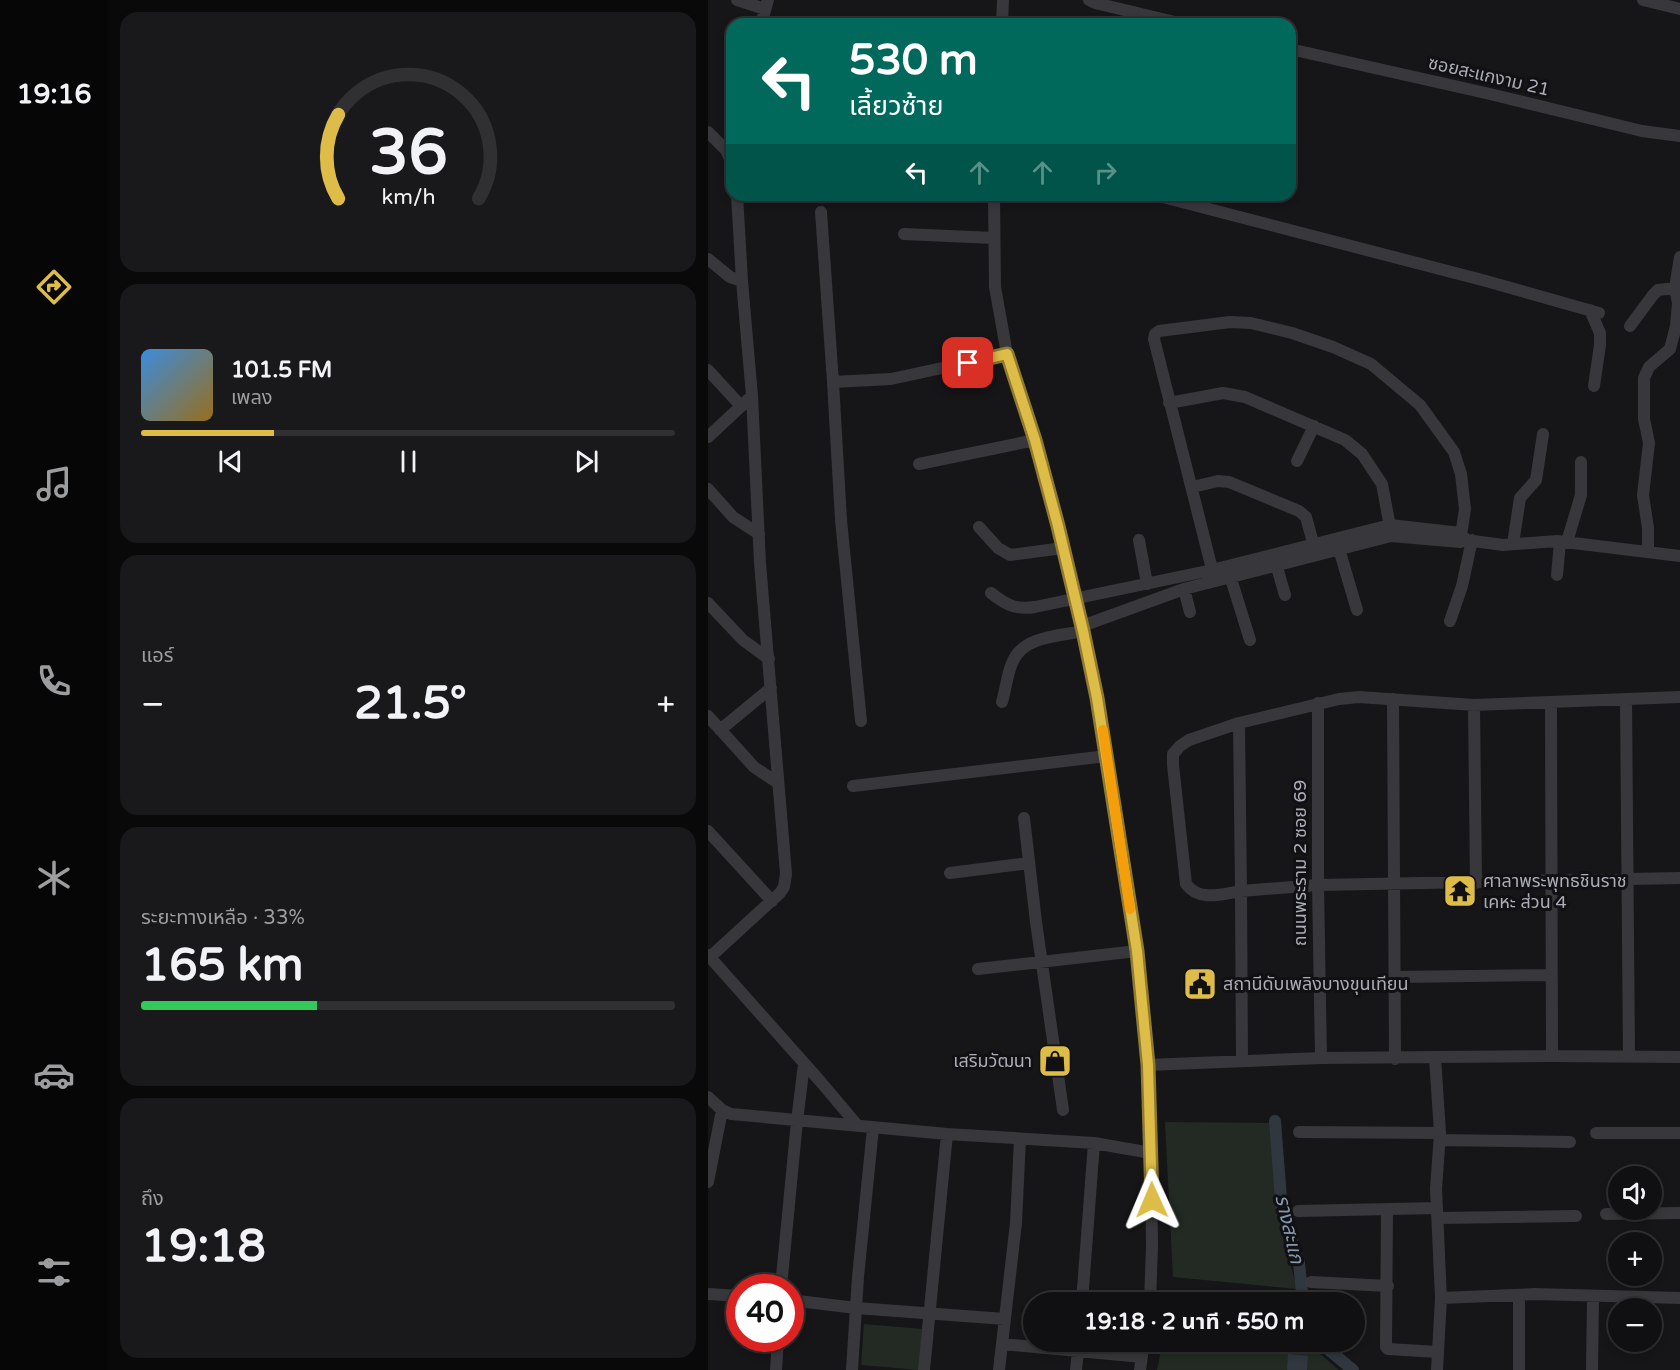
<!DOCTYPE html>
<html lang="th">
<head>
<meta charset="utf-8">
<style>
  :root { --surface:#101012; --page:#19191b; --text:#f1f3f6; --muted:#9c9d9f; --line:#303032; --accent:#debc48 }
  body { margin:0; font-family:"Varela Round","Noto Sans Thai",sans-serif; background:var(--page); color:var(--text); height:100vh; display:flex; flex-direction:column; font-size:22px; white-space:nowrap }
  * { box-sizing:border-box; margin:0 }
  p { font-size:20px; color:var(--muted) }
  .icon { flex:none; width:33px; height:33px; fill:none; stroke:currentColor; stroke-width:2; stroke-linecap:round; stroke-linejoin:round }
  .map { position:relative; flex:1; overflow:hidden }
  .details { display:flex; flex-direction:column; gap:12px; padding:12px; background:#09090a; width:600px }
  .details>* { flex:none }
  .hud { position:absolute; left:18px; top:18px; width:570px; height:183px; border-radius:18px; box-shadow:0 3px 9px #0003,0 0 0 2px var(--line); background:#00695c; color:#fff; overflow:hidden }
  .buttons { position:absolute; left:900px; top:1166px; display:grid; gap:12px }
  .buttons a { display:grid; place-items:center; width:54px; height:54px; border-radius:50%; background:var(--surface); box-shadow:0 3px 9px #0003,0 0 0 2px var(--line); font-size:30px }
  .speed { position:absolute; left:18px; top:1274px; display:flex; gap:12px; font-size:30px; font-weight:700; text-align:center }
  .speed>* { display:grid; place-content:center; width:78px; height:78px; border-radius:50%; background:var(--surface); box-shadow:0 3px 9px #0003,0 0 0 2px var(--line); line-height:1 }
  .speed .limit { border:9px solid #d22; background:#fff; color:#111 }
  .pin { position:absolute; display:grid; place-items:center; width:51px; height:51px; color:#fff; margin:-26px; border-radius:12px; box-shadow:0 3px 9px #0006 }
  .me { position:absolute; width:66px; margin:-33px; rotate:359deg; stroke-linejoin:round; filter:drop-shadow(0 0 4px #0008) }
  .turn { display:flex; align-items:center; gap:21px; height:126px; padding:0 24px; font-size:27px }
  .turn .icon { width:78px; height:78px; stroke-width:2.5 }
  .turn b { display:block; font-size:42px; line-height:51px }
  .lanes { display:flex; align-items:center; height:57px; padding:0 24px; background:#0003; justify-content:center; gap:30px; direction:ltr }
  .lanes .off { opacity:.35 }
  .big { font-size:45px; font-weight:700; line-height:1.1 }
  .details .widget { flex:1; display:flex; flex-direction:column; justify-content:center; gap:9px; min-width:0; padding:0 21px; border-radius:18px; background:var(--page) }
  .details .dial { align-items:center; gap:0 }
  .dial svg { height:156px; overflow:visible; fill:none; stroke:var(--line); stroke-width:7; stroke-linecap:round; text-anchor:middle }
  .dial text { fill:var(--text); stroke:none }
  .song { display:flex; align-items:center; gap:18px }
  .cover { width:72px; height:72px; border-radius:9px; background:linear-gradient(135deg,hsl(210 70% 55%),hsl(40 70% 35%)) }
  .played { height:6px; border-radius:3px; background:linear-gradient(90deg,var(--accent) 25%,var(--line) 25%) }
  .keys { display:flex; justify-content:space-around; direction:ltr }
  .heat { display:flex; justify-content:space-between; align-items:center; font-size:33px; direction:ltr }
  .charge { height:9px; border-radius:4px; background:linear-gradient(90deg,#34c759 33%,var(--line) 0) }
  .trip { position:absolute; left:315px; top:1292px; width:342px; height:60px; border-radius:30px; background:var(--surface); box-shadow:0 3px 9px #0003,0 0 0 2px var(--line); font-weight:700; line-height:60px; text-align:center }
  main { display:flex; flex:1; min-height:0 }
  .dock { display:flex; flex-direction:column; width:108px; justify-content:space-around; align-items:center; background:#060607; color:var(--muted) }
  .dock .icon { width:42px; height:42px }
  .dock .on { color:var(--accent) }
  .dock b { font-size:27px; color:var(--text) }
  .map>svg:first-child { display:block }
</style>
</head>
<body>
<main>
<nav class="dock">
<b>19:16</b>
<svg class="icon on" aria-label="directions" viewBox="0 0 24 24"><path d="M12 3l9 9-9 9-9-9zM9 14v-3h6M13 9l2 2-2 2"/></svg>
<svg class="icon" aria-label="music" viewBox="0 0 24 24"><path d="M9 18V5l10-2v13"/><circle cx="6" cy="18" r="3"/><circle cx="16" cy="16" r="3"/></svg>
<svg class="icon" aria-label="phone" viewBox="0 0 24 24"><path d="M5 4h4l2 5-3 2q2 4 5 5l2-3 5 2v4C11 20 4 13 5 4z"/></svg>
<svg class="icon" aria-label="climate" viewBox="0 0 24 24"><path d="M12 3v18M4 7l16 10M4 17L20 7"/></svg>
<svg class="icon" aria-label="car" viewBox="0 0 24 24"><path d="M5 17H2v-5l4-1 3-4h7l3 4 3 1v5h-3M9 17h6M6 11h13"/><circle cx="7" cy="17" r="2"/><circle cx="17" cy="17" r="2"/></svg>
<svg class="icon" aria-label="filters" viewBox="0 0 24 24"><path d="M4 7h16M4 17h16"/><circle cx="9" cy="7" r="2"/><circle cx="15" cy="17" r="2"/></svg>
</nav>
<section class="details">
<div class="widget dial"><svg viewBox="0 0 100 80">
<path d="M14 69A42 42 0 1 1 86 69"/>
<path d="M14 69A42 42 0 0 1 14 26" stroke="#debc48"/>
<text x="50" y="56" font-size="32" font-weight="700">36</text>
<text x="50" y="72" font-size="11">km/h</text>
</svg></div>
<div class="widget">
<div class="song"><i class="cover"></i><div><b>101.5 FM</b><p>เพลง</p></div></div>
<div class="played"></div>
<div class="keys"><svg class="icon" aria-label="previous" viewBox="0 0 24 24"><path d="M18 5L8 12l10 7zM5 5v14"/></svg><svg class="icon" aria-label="pause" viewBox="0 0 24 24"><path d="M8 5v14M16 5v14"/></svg><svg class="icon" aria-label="next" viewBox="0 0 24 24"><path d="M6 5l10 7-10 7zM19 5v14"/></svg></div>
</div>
<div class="widget"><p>แอร์</p>
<div class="heat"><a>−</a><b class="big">21.5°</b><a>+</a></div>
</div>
<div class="widget"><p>ระยะทางเหลือ · 33%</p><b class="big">165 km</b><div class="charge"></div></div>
<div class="widget"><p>ถึง</p><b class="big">19:18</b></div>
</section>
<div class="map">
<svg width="972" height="1370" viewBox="0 0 972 1370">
  <rect width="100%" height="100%" fill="#161618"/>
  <path fill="#232a24" d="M 457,1122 L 564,1123 L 569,1214 L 589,1289 L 465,1277 Z
    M 156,1324 L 214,1329 L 211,1370 L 153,1365 Z
    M 455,1341 L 604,1341 L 611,1353 L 631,1370 L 449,1370 Z"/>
  <path fill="#31373f" d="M 580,1354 L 600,1356 L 599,1370 L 579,1370 Z"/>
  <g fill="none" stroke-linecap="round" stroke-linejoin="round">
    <path stroke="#31373f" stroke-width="12" d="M 567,1121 L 574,1212 L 591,1263 L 595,1302
      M 612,1341 L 615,1345 L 645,1370"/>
    <path stroke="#38383c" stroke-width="12" d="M 29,0 L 57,9
      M 381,0 L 387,3 L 475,24
      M 935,0 L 972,9
      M 53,24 L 60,0
      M 294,24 L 295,0
      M 582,49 L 782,94 L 934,131 L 972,136
      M 0,132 L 18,150 L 24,163
      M 286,195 L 287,287 L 299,354 L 327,440 L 376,631 L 389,698 L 429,951 L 439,1065 L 443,1153 L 444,1247 L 442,1302
      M 447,195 L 778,281 L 891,313
      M 113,212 L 125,382 L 133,520 L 153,721
      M 196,234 L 285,238
      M 0,259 L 22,277 L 34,281
      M 882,310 L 892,333 L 892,345 L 886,386
      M 922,326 L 945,295 L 950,290 L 967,288
      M 0,370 L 33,406
      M 125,382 L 183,379 L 299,354
      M 461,403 L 515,393 L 537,397 L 637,440 L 654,454 L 674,484 L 683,532
      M 0,437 L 44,396
      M 589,461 L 606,426
      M 211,464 L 327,440
      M 484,487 L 510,481 L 521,482 L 591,511 L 598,517 L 607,550
      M 0,489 L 25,517 L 51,534
      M 271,527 L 290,548 L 302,555 L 355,548
      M 431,540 L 439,584
      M 859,542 L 873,495 L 873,462
      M 805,544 L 812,498 L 828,480 L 835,434
      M 631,549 L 649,610
      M 940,551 L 940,528 L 935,495 L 941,443 L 936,419 L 936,378 L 941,367 L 962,349 L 968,326 L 970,303 L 967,288 L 972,257
      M 568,564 L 577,595
      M 520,569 L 542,640
      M 849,575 L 852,542
      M 507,581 L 446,339 L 447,334 L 451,331 L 522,322 L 543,323 L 584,333 L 625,347 L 663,364 L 712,405 L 746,452 L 753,474 L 757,509 L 752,542
      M 476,589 L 482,612
      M 283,593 C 298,605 308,610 327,607 L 504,570 L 682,525 L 753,533 L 757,539
      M 0,603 L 35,640 L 61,659
      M 742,621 L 754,586 L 764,540
      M 374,626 L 476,589 L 683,536 L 752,542 L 758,540 L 795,545 L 849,541 L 972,556
      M 685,699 L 687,1059
      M 918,699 L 921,1057
      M 294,702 C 298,689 299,673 305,661 C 316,636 352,636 376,631
      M 610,703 L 610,885 L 613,1058
      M 843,703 L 844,1056
      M 766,705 L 768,883
      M 0,716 L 46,767 L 70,783
      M 531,723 L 533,891 L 610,885 L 972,878
      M 12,730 L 63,688
      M 145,786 L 399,756
      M 316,818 L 328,922 L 355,1110
      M 0,831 L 64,901
      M 242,873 L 321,863
      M 0,955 L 112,1081 L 150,1126
      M 2,957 L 72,893 L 76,887 L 78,874 L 52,563 L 44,396 L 34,281 L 29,195
      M 270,969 L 429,951
      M 688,977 L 843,975
      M 727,1058 L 732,1133 L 728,1189 L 733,1298 L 729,1370
      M 534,1061 L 533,891 C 514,894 491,902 478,884 L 465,765 L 465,754 L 472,746 L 481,740 L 531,723 L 631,699 L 651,697 L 766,705 L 972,697
      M 439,1065 L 613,1058 L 844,1056 L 972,1057
      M 0,1097 L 14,1110 L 23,1114 L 239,1134 L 386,1143 L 443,1153
      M 591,1132 L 732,1133
      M 888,1133 L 972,1133
      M 732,1140 L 862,1142
      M 0,1182 L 14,1110
      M 679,1210 L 678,1347 L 680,1349 L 730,1352
      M 590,1211 L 729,1208
      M 898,1214 L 972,1213
      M 730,1218 L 868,1216
      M 603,1282 L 680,1286
      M 73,1287 L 89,1121 L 96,1064
      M 0,1294 L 32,1296
      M 733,1298 L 827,1294 L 972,1298
      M 82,1300 L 148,1308 L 297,1319
      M 374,1302 L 386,1143
      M 294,1344 L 434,1357
      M 68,1370 L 70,1338
      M 144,1370 L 150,1277 L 165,1128
      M 216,1370 L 239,1134
      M 291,1370 L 308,1223 L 312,1139
      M 368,1370 L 371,1341
      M 432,1370 L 436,1341
      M 811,1370 L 811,1295
      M 884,1370 L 885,1297"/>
  </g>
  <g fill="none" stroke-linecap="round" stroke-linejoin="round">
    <defs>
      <path id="route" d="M 260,363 L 299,354 L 327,440 L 350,526 L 375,631 L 389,698 L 429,951 L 440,1065 L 444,1200"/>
    </defs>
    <use href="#route" stroke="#907a2f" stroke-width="15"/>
    <use href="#route" stroke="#debc48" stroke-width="10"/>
    <path stroke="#f59e0b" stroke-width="10" d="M 395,730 L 422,909"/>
  </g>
  <defs>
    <symbol id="temple-square" viewBox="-11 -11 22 22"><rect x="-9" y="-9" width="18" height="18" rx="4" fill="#debc48" stroke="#111113"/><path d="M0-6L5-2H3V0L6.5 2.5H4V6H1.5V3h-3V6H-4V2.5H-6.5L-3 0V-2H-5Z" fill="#111"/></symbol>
    <symbol id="civic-square" viewBox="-11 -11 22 22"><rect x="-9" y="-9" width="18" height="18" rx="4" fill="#debc48" stroke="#111113"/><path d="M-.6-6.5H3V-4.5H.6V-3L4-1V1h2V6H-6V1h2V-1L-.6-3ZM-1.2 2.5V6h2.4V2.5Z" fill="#111"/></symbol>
    <symbol id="shop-square" viewBox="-11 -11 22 22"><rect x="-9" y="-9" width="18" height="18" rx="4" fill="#debc48" stroke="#111113"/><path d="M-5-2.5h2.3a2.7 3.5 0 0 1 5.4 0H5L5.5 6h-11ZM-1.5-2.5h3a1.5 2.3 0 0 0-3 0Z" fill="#111"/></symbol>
  </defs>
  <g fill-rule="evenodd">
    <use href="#temple-square" x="733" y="872" width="38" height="38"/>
    <use href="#civic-square" x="473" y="965" width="38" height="38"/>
    <use href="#shop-square" x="328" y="1042" width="38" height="38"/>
  </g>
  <g text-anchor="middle" stroke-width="6" stroke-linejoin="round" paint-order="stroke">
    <g font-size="18" fill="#aaacb6" stroke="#111113">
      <text transform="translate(781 76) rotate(13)" y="6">ซอยสะแกงาม 21</text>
      <text transform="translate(592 863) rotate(-90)" y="6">ถนนพระราม 2 ซอย 69</text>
    </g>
    <g font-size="18" fill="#aaacb6" stroke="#111113" text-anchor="start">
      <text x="775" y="887">ศาลาพระพุทธชินราช<tspan x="775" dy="21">เคหะ ส่วน 4</tspan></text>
      <text x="515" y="990">สถานีดับเพลิงบางขุนเทียน</text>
      <text x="324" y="1067" text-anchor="end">เสริมวัฒนา</text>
    </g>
    <g font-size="20" font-style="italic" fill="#8496ae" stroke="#111113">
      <text transform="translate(582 1229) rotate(77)" y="7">รางสะแก</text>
    </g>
  </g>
</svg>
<div class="buttons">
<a><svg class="icon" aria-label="sound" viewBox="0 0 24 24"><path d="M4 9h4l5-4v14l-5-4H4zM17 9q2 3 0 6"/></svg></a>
<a>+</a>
<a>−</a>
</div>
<div class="speed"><div class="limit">40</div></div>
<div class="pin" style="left:260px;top:363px;background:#d93025"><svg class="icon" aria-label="arrive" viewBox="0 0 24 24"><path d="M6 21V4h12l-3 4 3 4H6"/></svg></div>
<svg class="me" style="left:444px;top:1200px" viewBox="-20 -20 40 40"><path d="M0-17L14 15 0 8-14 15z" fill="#debc48" stroke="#fff" stroke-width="4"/></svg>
<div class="trip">19:18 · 2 นาที · 550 m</div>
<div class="hud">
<div class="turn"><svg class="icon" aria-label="left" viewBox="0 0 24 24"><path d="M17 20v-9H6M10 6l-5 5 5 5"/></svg><div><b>530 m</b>เลี้ยวซ้าย</div></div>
<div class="lanes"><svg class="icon" aria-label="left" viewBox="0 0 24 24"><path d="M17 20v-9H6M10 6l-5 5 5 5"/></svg><svg class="icon off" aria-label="ahead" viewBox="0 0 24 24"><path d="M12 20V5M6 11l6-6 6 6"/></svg><svg class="icon off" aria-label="ahead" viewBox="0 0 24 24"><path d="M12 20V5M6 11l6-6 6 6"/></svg><svg class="icon off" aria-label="right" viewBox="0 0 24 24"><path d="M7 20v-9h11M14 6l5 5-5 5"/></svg></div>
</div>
</div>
</main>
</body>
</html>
